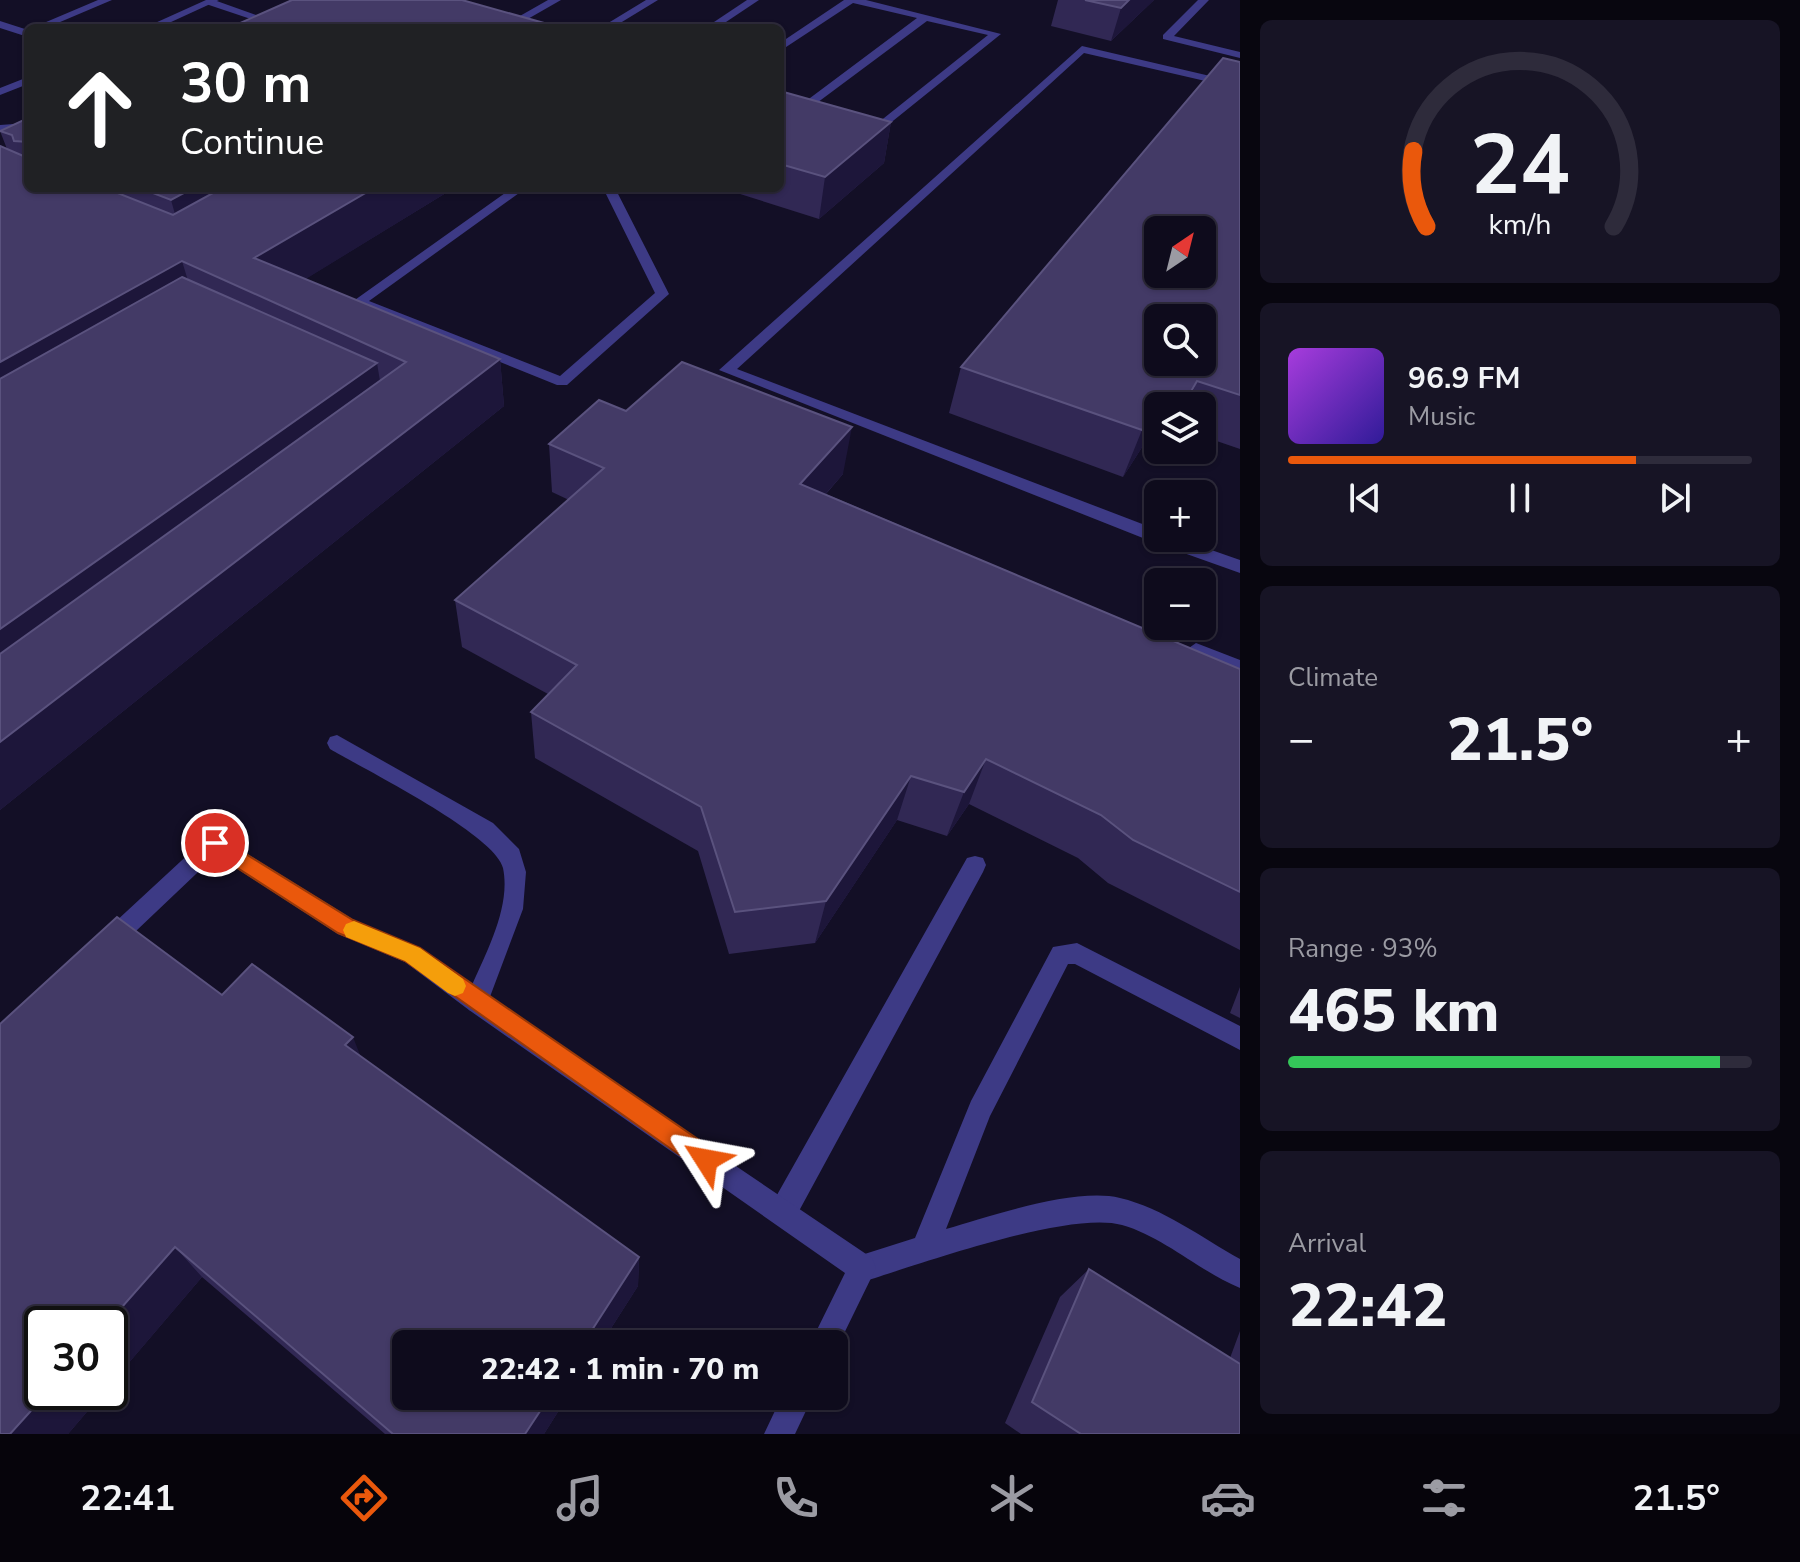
<!DOCTYPE html>
<html lang="en">
<head>
<meta charset="utf-8">
<style>
  :root { --surface:#0e0b1c; --page:#171425; --text:#f1f3f6; --muted:#9b9ba3; --line:#2e2b3b; --accent:#ea580c }
  body { margin:0; font-family:"Nunito Sans",sans-serif; background:var(--page); color:var(--text); height:100vh; display:flex; flex-direction:column; font-size:30px; white-space:nowrap }
  * { box-sizing:border-box; margin:0 }
  p { font-size:26px; color:var(--muted) }
  .icon { flex:none; width:44px; height:44px; fill:none; stroke:currentColor; stroke-width:2; stroke-linecap:round; stroke-linejoin:round }
  .map { position:relative; flex:1; overflow:hidden }
  .drawer { display:flex; flex-direction:column; gap:20px; padding:20px; background:#08060f; width:560px }
  .drawer>* { flex:none }
  .banner { position:absolute; left:24px; top:24px; width:760px; height:168px; border-radius:12px; box-shadow:0 2px 6px #0004,0 0 0 2px var(--line); background:#202124; color:#fff; overflow:hidden }
  .needle { width:52px; rotate:35deg }
  .buttons { position:absolute; left:1144px; top:216px; display:grid; gap:16px }
  .buttons a { display:grid; place-items:center; width:72px; height:72px; border-radius:12px; background:var(--surface); box-shadow:0 2px 6px #0004,0 0 0 2px var(--line); font-size:40px }
  .speed { position:absolute; left:24px; top:1306px; display:flex; gap:16px; font-size:40px; font-weight:700; text-align:center }
  .speed>* { display:grid; place-content:center; width:104px; height:104px; border-radius:50%; background:var(--surface); box-shadow:0 2px 6px #0004,0 0 0 2px var(--line); line-height:1 }
  .speed .limit { border:4px solid #111; border-radius:12px; background:#fff; color:#111 }
  .pin { position:absolute; display:grid; place-items:center; width:68px; height:68px; color:#fff; margin:-34px; border:4px solid #fff; border-radius:50%; box-shadow:0 2px 8px #0007 }
  .me { position:absolute; width:88px; margin:-44px; rotate:304deg; stroke-linejoin:round; filter:drop-shadow(0 0 6px #0008) }
  .turn { display:flex; align-items:center; gap:28px; height:168px; padding:0 24px; font-size:36px }
  .turn .icon { width:104px; height:104px; stroke-width:2.5 }
  .turn b { display:block; font-size:56px; line-height:68px }
  .big { font-size:60px; font-weight:800; line-height:1.1 }
  .drawer .widget { flex:1; display:flex; flex-direction:column; justify-content:center; gap:12px; min-width:0; padding:0 28px; border-radius:12px; background:var(--page) }
  .drawer .dial { align-items:center; gap:0 }
  .dial svg { height:208px; overflow:visible; fill:none; stroke:var(--line); stroke-width:7; stroke-linecap:round; text-anchor:middle }
  .dial text { fill:var(--text); stroke:none }
  .song { display:flex; align-items:center; gap:24px }
  .cover { width:96px; height:96px; border-radius:12px; background:linear-gradient(135deg,hsl(280 70% 55%),hsl(250 70% 35%)) }
  .played { height:8px; border-radius:4px; background:linear-gradient(90deg,var(--accent) 75%,var(--line) 75%) }
  .keys { display:flex; justify-content:space-around; direction:ltr }
  .heat { display:flex; justify-content:space-between; align-items:center; font-size:44px; direction:ltr }
  .charge { height:12px; border-radius:6px; background:linear-gradient(90deg,#34c759 93%,var(--line) 0) }
  .trip { position:absolute; left:392px; top:1330px; width:456px; height:80px; border-radius:12px; background:var(--surface); box-shadow:0 2px 6px #0004,0 0 0 2px var(--line); font-weight:800; line-height:80px; text-align:center }
  .menu { display:flex; height:128px; justify-content:space-around; align-items:center; background:#06040b; color:var(--muted) }
  .menu .icon { width:56px; height:56px }
  .menu .active { color:var(--accent) }
  .menu b { font-size:36px; color:var(--text) }
  main { display:flex; flex:1; min-height:0 }
  .map>svg:first-child { display:block }
</style>
</head>
<body>
<main>
<div class="map">
<svg width="1240" height="1434" viewBox="0 0 1240 1434">
  <rect width="100%" height="100%" fill="#130f26"/>
  <g fill="none" stroke-linecap="round" stroke-linejoin="round">
    <path fill="#3d3a85" fill-rule="evenodd" d="M 98,0 L 112,0 L 46,28 L 32,28 Z
      M 206,0 L 214,0 L 293,28 L 278,28 L 206,4 Z
      M 548,0 L 561,0 L 512,28 L 499,28 Z
      M 646,0 L 658,0 L 612,28 L 600,28 Z
      M 747,0 L 759,0 L 717,28 L 705,28 Z
      M 844,0 L 866,0 L 1001,34 L 868,141 L 862,137 L 864,134 L 988,35 L 927,21 L 798,117 L 790,117 L 790,113 L 917,18 L 853,3 L 780,51 L 780,43 Z
      M 1198,0 L 1209,0 L 1174,36 L 1240,52 L 1240,58 L 1163,39 L 1163,35 Z
      M 1082,46 L 1240,83 L 1240,89 L 1084,53 L 737,369 L 1158,530 L 1158,538 L 1177,538 L 1240,560 L 1240,573 L 1153,542 L 719,370 Z
      M 28,123 L 28,131 L 0,131 L 0,125 Z
      M 512,188 L 526,188 L 369,301 L 560,376 L 655,293 L 603,188 L 615,188 L 669,294 L 567,385 L 557,385 L 352,302 Z
      M 1196,643 L 1240,660 L 1240,675 L 1189,655 L 1186,650 Z
      M 337,735 L 493,823 L 519,849 L 526,872 L 523,909 L 485,1010 L 477,1013 L 469,1010 L 405,962 L 338,934 L 216,855 L 116,950 L 108,953 L 100,950 L 96,943 L 100,936 L 207,837 L 215,834 L 354,920 L 421,948 L 472,985 C 487,951 511,906 503,868 C 496,835 364,769 330,749 L 327,743 L 330,737 Z
      M 975,856 L 983,858 L 986,865 L 983,872 L 793,1222 L 783,1225 L 773,1222 L 770,1212 L 773,1202 L 967,858 Z
      M 1077,943 L 1240,1026 L 1240,1050 L 1075,964 L 1068,964 L 990,1116 L 946,1229 C 990,1216 1076,1187 1120,1198 C 1163,1208 1202,1238 1240,1259 L 1240,1288 C 1199,1271 1164,1237 1122,1225 C 1069,1210 918,1265 862,1282 L 852,1278 L 848,1268 L 852,1258 L 915,1238 L 971,1101 L 1053,947 Z"/>
    <path fill="#3d3a85" fill-rule="evenodd" d="M 206,0 L 219,0 L 158,28 L 144,28 Z
      M 0,21 L 28,30 L 28,37 L 0,28 Z
      M 28,77 L 28,84 L 0,95 L 0,88 Z
      M 477,991 L 872,1258 L 876,1268 L 834,1354 L 834,1344 L 810,1344 L 845,1273 L 469,1010 L 465,1002 L 469,994 Z
      M 782,1396 L 813,1396 L 795,1434 L 764,1434 Z"/>
  </g>
  <path fill="#312854" d="M 1058,0 L 1154,0 L 1111,41 L 1051,26 Z
    M 1240,62 L 1240,449 L 1202,436 L 1202,406 L 1158,406 L 1158,446 L 1146,441 L 1123,477 L 949,413 L 961,367 Z
    M 780,91 L 891,122 L 884,163 L 819,219 L 721,188 L 780,188 Z
    M 28,118 L 28,188 L 454,188 L 305,279 L 500,359 L 504,406 L 0,810 L 7,149 L 0,131 Z
    M 626,411 L 843,474 L 826,494 L 1240,669 L 1240,950 L 1108,883 L 1078,858 L 969,804 L 947,836 L 897,820 L 815,943 L 729,954 L 698,851 L 535,758 L 531,712 L 548,694 L 462,647 L 455,600 L 569,500 L 552,492 L 549,444 Z
    M 1240,987 L 1240,1018 L 1230,1013 Z
    M 222,995 L 361,1057 L 639,1257 L 638,1286 L 601,1344 L 406,1344 L 568,1396 L 544,1434 L 385,1434 L 202,1277 L 68,1434 L 0,1434 Z
    M 1089,1269 L 1230,1358 L 1240,1331 L 1240,1434 L 1021,1434 L 1005,1423 L 1060,1297 Z"/>
  <path fill="#1d163a" d="M 1129,0 L 1154,0 L 1111,41 L 1121,8 Z
    M 891,122 L 884,163 L 819,219 L 825,177 Z
    M 193,188 L 283,188 L 184,246 L 171,200 Z
    M 374,188 L 454,188 L 270,301 L 254,258 Z
    M 182,261 L 196,307 L 0,422 L 0,362 Z
    M 500,359 L 504,406 L 0,810 L 0,742 Z
    M 377,363 L 385,411 L 0,695 L 0,629 Z
    M 1197,381 L 1187,406 L 1183,406 L 1185,402 Z
    M 1165,395 L 1160,406 L 1158,406 L 1158,411 L 1146,441 L 1123,477 L 1142,430 Z
    M 852,427 L 843,474 L 793,531 L 800,484 Z
    M 986,759 L 969,804 L 947,836 L 964,792 Z
    M 911,776 L 897,820 L 815,943 L 826,901 Z
    M 353,1037 L 368,1075 L 345,1045 Z
    M 175,1247 L 202,1277 L 110,1385 L 110,1324 L 107,1324 Z
    M 639,1257 L 638,1286 L 601,1344 L 583,1344 Z
    M 48,1392 L 104,1392 L 68,1434 L 10,1434 Z
    M 550,1396 L 568,1396 L 544,1434 L 525,1434 Z"/>
  <path fill="#433a66" stroke="#5a527e" stroke-width="2" fill-rule="evenodd" d="M 292,0 L 462,0 L 562,28 L 229,28 Z
    M 1085,0 L 1129,0 L 1121,8 Z
    M 1223,58 L 1240,62 L 1240,395 L 1197,381 L 1185,402 L 1165,395 L 1142,430 L 961,367 ZM 1158,230 L 1202,230 L 1202,274 L 1158,274 ZM 1158,318 L 1202,318 L 1202,362 L 1158,362 Z
    M 780,91 L 891,122 L 825,177 L 780,164 Z
    M 28,118 L 28,142 L 14,141 L 12,135 L 0,131 Z
    M 0,146 L 28,158 L 28,188 L 105,188 L 173,215 L 222,188 L 374,188 L 254,258 L 500,359 L 0,742 L 0,654 L 406,362 L 182,261 L 0,362 Z
    M 140,188 L 193,188 L 171,200 Z
    M 182,277 L 377,363 L 0,629 L 0,379 Z
    M 682,362 L 852,427 L 800,484 L 1240,669 L 1240,892 L 1133,840 L 1101,815 L 986,759 L 964,792 L 911,776 L 826,901 L 735,912 L 701,807 L 531,712 L 577,665 L 455,600 L 604,468 L 549,444 L 599,400 L 626,411 Z
    M 117,917 L 222,995 L 252,964 L 353,1037 L 345,1045 L 639,1257 L 583,1344 L 406,1344 L 406,1396 L 550,1396 L 525,1434 L 393,1434 L 175,1247 L 107,1324 L 42,1324 L 42,1392 L 48,1392 L 10,1434 L 0,1434 L 0,1024 Z
    M 1089,1269 L 1240,1364 L 1240,1434 L 1081,1434 L 1032,1402 Z"/>
  <path fill="#ea580c" stroke="#983908" stroke-width="2" d="M 215,835 L 353,920 L 420,948 L 715,1151 L 718,1160 L 715,1168 L 706,1172 L 698,1168 L 405,961 L 338,933 L 208,849 L 206,843 Z"/>
  <path fill="#f59e0b" d="M 354,921 L 420,948 L 463,979 L 466,986 L 463,993 L 455,996 L 448,993 L 405,961 L 346,937 L 343,930 L 346,924 Z"/>
</svg>
<div class="buttons">
<a><svg class="needle" viewBox="-14 -14 28 28"><path d="M0-13l5 13h-10z" fill="#e53935"/><path d="M0 13l5-13h-10z" fill="#9b9ba3"/></svg></a>
<a><svg class="icon" aria-label="search" viewBox="0 0 24 24"><circle cx="10" cy="10" r="6"/><path d="M15 15l6 6"/></svg></a>
<a><svg class="icon" aria-label="layers" viewBox="0 0 24 24"><path d="M12 4l9 5-9 5-9-5zM3 14l9 5 9-5"/></svg></a>
<a>+</a>
<a>−</a>
</div>
<div class="speed"><div class="limit">30</div></div>
<div class="pin" style="left:215px;top:843px;background:#d93025"><svg class="icon" aria-label="arrive" viewBox="0 0 24 24"><path d="M6 21V4h12l-3 4 3 4H6"/></svg></div>
<svg class="me" style="left:706px;top:1160px" viewBox="-20 -20 40 40"><path d="M0-17L14 15 0 8-14 15z" fill="#ea580c" stroke="#fff" stroke-width="4"/></svg>
<div class="trip">22:42 · 1 min · 70 m</div>
<div class="banner">
<div class="turn"><svg class="icon" aria-label="ahead" viewBox="0 0 24 24"><path d="M12 20V5M6 11l6-6 6 6"/></svg><div><b>30 m</b>Continue</div></div>
</div>
</div>
<section class="drawer">
<div class="widget dial"><svg viewBox="0 0 100 80">
<path d="M14 69A42 42 0 1 1 86 69"/>
<path d="M14 69A42 42 0 0 1 9 40" stroke="#ea580c"/>
<text x="50" y="56" font-size="32" font-weight="700">24</text>
<text x="50" y="72" font-size="11">km/h</text>
</svg></div>
<div class="widget">
<div class="song"><i class="cover"></i><div><b>96.9 FM</b><p>Music</p></div></div>
<div class="played"></div>
<div class="keys"><svg class="icon" aria-label="previous" viewBox="0 0 24 24"><path d="M18 5L8 12l10 7zM5 5v14"/></svg><svg class="icon" aria-label="pause" viewBox="0 0 24 24"><path d="M8 5v14M16 5v14"/></svg><svg class="icon" aria-label="next" viewBox="0 0 24 24"><path d="M6 5l10 7-10 7zM19 5v14"/></svg></div>
</div>
<div class="widget"><p>Climate</p>
<div class="heat"><a>−</a><b class="big">21.5°</b><a>+</a></div>
</div>
<div class="widget"><p>Range · 93%</p><b class="big">465 km</b><div class="charge"></div></div>
<div class="widget"><p>Arrival</p><b class="big">22:42</b></div>
</section>
</main>
<nav class="menu">
<b>22:41</b>
<svg class="icon active" aria-label="directions" viewBox="0 0 24 24"><path d="M12 3l9 9-9 9-9-9zM9 14v-3h6M13 9l2 2-2 2"/></svg>
<svg class="icon" aria-label="music" viewBox="0 0 24 24"><path d="M9 18V5l10-2v13"/><circle cx="6" cy="18" r="3"/><circle cx="16" cy="16" r="3"/></svg>
<svg class="icon" aria-label="phone" viewBox="0 0 24 24"><path d="M5 4h4l2 5-3 2q2 4 5 5l2-3 5 2v4C11 20 4 13 5 4z"/></svg>
<svg class="icon" aria-label="climate" viewBox="0 0 24 24"><path d="M12 3v18M4 7l16 10M4 17L20 7"/></svg>
<svg class="icon" aria-label="car" viewBox="0 0 24 24"><path d="M5 17H2v-5l4-1 3-4h7l3 4 3 1v5h-3M9 17h6M6 11h13"/><circle cx="7" cy="17" r="2"/><circle cx="17" cy="17" r="2"/></svg>
<svg class="icon" aria-label="filters" viewBox="0 0 24 24"><path d="M4 7h16M4 17h16"/><circle cx="9" cy="7" r="2"/><circle cx="15" cy="17" r="2"/></svg>
<b>21.5°</b>
</nav>
</body>
</html>
